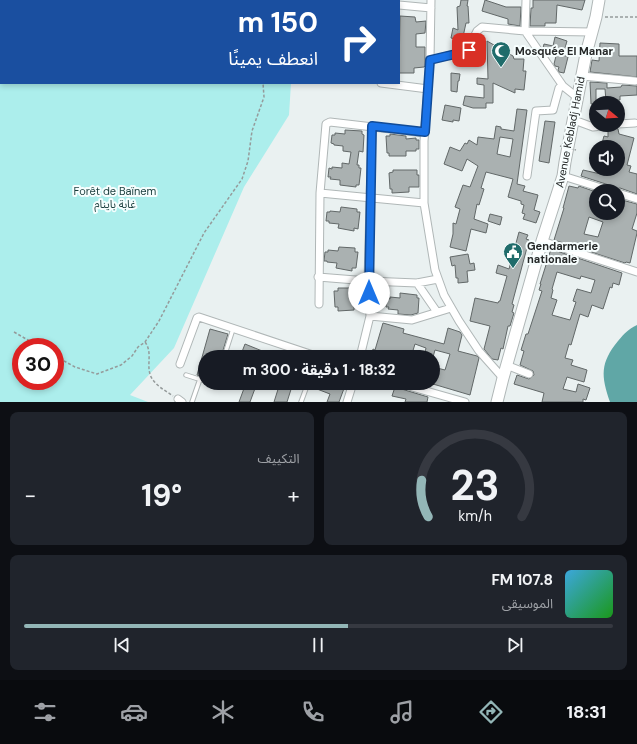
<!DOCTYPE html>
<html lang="ar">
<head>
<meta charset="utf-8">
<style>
  :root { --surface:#171b24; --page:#20242c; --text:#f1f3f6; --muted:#9ea1a6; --line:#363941; --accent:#93b6b7 }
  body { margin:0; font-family:"DM Sans","Noto Sans Arabic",sans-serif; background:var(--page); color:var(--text); direction:rtl; height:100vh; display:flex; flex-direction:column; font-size:15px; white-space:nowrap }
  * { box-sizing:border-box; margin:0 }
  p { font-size:13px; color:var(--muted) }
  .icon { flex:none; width:22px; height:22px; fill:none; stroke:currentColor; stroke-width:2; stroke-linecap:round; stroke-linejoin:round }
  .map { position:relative; height:402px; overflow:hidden; direction:ltr }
  .drawer { display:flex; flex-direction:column; gap:10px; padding:10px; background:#0d0f14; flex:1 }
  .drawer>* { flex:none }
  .banner { position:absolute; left:0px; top:0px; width:400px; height:84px; box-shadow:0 2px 6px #0003; direction:rtl; background:#1a4fa0; color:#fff; overflow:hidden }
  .needle { width:26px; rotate:108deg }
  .controls { position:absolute; left:589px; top:96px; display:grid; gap:8px }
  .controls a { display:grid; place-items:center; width:36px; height:36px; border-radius:50%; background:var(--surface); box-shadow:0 2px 6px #0003; font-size:20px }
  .speed { position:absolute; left:12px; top:338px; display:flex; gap:8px; font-size:20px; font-weight:700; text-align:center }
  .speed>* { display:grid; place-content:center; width:52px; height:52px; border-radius:50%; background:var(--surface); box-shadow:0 2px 6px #0003; line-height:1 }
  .speed .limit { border:6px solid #d22; background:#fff; color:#111 }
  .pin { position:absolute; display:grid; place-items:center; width:34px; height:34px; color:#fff; margin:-17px; border-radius:8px; box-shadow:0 2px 6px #0006 }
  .me { position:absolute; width:44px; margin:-22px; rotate:0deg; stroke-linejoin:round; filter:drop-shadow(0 0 3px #0008) }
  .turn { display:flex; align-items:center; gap:14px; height:84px; padding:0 16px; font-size:18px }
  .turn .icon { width:52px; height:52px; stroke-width:2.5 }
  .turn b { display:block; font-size:28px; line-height:34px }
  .big { font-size:30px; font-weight:700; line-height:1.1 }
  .drawer .tile { flex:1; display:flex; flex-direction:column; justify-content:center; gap:6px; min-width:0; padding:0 14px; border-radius:8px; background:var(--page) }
  .drawer .dial { align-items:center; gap:0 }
  .dial svg { height:104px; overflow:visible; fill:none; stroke:var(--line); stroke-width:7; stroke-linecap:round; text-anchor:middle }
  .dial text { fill:var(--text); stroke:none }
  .song { display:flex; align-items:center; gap:12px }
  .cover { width:48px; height:48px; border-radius:6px; background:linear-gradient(135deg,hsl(200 70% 55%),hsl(120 70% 35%)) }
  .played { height:4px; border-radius:2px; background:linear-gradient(90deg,var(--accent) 55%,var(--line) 55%) }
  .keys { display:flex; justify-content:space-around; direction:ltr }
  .heat { display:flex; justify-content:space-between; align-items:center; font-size:22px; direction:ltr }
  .drawer .tiles { flex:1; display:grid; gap:10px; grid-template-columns:1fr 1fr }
  .tile:last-child { grid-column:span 2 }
  .trip { position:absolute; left:198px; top:350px; width:242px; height:40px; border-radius:20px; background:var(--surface); box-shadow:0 2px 6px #0003; font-weight:700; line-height:40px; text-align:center; direction:rtl }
  .dock { display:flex; height:64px; justify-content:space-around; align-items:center; background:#090b0e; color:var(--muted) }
  .dock .icon { width:28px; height:28px }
  .dock .on { color:var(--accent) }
  .dock b { font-size:18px; color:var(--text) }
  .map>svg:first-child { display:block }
</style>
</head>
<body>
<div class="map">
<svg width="637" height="402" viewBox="0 0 637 402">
  <rect width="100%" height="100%" fill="#eaf1f1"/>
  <path fill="#aceeec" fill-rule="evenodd" d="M 0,0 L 248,1 L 1,1 L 1,83 L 291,83 L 289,115 L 244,187 L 174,348 L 130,395 L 148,402 L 0,402 ZM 21,347 L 55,347 L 55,381 L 21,381 Z"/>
  <path fill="#60a7a6" d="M 637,325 L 637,402 L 610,402 C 601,376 600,363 618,341 C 625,333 627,330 637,325 Z"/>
  <path fill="#aab1b1" stroke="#626868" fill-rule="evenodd" d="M 461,0 L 468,0 L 467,6 L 468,6 L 469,23 L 466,23 L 461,46 L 459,46 L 459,40 L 451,38 L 453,28 L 458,30 L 457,7 L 460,6 Z
    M 485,0 L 506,7 L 521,7 L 520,26 L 508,24 L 508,19 L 482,11 Z
    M 533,0 L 585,0 L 582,10 L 557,5 L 556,23 L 545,23 L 545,26 L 530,26 L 531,8 L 533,8 Z
    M 400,16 L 415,17 L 416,22 L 426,21 L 425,33 L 416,34 L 416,47 L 425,47 L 425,66 L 424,67 L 414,68 L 414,73 L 399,73 Z
    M 555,37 L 567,41 L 563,55 L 568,57 L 564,73 L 559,72 L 558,70 L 559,67 L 555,66 L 554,64 L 556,56 L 551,55 L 551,52 L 545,50 L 543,48 L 544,44 L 553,46 Z
    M 487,41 L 513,56 L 514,59 L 524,59 L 523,71 L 526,71 L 524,90 L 515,89 L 515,93 L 493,83 L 493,103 L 486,103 L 486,108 L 473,108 L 463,105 L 465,96 L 484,98 L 484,85 L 477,84 L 477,78 L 488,79 Z
    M 600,43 L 619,44 L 619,56 L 637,56 L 637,77 L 590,72 L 592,60 L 599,61 Z
    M 451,73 L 460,74 L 459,81 L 458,81 L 457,92 L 451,91 Z
    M 590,82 L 607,83 L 607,88 L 621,87 L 622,85 L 637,86 L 637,95 L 620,96 L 620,100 L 606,101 L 605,89 L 596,89 L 596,104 L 591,104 Z
    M 445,105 L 461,108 L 459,121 L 453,120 L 453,122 L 442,120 Z
    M 517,109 L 527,110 L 517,184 L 525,186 L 523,191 L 538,195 L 534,210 L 540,212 L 536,223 L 523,219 L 525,214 L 522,213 L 524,205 L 521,204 L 521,201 L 508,197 L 513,179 L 486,172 L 481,188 L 484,189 L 479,205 L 477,204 L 474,219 L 488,224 L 486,233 L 471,229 L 466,251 L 450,247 L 453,234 L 453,223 L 456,224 L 460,209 L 455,207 L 463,185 L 470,187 L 478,166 L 467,159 L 462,171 L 444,164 L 450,147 L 460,151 L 465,143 L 467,144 L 469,140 L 477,145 L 478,137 L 494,139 L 496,126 L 501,127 L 501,129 L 514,131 ZM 500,137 L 513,139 L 510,157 L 497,154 Z
    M 545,121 L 555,122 L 549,163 L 539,161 Z
    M 615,128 L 618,129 L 619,134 L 634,138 L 627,165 L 631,166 L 629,172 L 637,174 L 637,194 L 620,188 L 615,189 L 612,186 L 581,176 L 583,170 L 605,175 L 606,169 L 618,169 L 618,147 L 601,147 L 604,136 L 608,137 L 608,130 Z
    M 345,130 L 362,131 L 362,134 L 364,135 L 363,152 L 359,151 L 357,165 L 359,165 L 359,168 L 361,168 L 359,185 L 356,185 L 356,187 L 340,185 L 340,180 L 330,179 L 331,177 L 328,177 L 329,168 L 332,169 L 332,167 L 342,168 L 342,163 L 349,164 L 351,152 L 343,151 L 343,146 L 334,145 L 334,144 L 331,143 L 332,135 L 335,135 L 335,133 L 345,134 Z
    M 390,134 L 406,136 L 406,139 L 416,138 L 416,140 L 419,140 L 419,149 L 416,149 L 416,151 L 406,151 L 406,156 L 389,156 L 389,153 L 387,153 L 386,136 L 390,136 Z
    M 393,170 L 417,170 L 417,175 L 419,175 L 419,187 L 409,187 L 409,192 L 392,193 L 392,189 L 390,189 L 389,173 L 393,172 Z
    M 569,186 L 578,188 L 579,186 L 596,192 L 596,213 L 618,213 L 618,203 L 621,204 L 622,200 L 637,204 L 637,213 L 632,229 L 637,231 L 637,233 L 630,263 L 626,262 L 625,263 L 591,252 L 592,250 L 579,246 L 579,248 L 554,240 L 564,208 L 563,208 ZM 589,217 L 603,222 L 598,237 L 584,234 Z
    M 341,207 L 357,209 L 357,212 L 360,212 L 358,229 L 354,228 L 354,231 L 338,228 L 339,224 L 329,223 L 329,221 L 326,221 L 327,212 L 330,212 L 330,211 L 340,212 Z
    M 490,214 L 502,217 L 500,225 L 488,221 Z
    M 519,232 L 528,235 L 526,239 L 529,240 L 512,304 L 514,305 L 512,312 L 514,313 L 510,326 L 508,326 L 503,349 L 501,348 L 498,360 L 492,359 L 484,349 L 490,326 L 470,321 L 475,298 L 498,303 L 499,301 L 500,301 L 507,276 L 496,273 L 498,265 L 509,269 Z
    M 339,247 L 355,248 L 355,252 L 358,252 L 356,268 L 352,268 L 352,271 L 336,268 L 337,263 L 327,262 L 327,261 L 324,261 L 325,252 L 328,252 L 328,250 L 338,251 Z
    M 551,249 L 622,273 L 619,285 L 613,283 L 612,288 L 610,287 L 603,309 L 592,305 L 588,317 L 580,314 L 571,345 L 569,344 L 565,358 L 573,360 L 571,365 L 587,370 L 584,382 L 567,377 L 563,389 L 576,392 L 578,384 L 590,388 L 586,400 L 583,399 L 583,402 L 542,402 L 544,393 L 514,384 L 517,375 L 529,379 L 534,375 L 533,371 L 520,365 L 524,351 L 521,350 L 526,334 L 528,334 L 542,291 L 539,290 L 541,284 L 540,284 ZM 557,272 L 580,279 L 581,276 L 595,280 L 591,293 L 577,289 L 573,301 L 576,302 L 570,320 L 552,315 L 557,300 L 551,298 L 553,290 L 552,289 Z
    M 468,254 L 470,264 L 474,263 L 475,270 L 467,271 L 468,282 L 458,283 L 458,278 L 456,278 L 455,265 L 452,266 L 450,257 Z
    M 338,288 L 354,288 L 354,293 L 364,293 L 364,305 L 354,305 L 354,310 L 338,311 L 338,307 L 335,307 L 334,291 L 338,291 Z
    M 400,293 L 417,295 L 417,298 L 419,298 L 418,313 L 411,315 L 398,314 L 398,310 L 388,309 L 389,307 L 386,307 L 387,298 L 390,299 L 390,297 L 400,298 Z
    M 383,323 L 404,329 L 403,333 L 444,344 L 448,328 L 460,332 L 462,335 L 458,351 L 477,356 L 479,358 L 470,395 L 433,384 L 433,367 L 445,370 L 450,354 L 435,350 L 433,357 L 424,357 L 426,348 L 415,344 L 411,357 L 405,357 L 390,353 L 389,357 L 371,357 L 373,349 L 375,350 Z
    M 210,329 L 228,334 L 221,357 L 205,357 L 205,378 L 197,375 Z
    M 245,344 L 277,357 L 240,357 Z
    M 246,383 L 257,383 L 250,402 L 239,402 Z
    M 280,383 L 293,383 L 287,402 L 274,402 Z
    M 320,383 L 346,383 L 339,402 L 327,402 L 330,394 L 317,389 Z
    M 395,387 L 428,397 L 427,402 L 405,402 L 406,399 L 392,396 Z"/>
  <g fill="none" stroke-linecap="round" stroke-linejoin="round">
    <defs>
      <path id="lane" d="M 224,357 L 233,329
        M 186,375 L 205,381
        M 212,383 L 215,383
        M 192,402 L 200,379
        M 301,402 L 308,383"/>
      <path id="street" d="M 344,0 L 354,1
        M 431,0 L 430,60 L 424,141 L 424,203 L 435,270 L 444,295 L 459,321 L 479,351 L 503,378
        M 526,0 L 525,31 L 563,86 L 578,98
        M 338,1 L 338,0
        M 399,5 L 431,8
        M 430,60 L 467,51 L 477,31 L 482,27 L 525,31 L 592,32
        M 582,76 L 635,81
        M 381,83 L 428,89
        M 574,120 L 593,127 L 611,125
        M 618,124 L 635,123
        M 527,176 L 536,111 L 553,110 L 559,88 L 563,86
        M 563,176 L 611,191
        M 320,193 L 424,203
        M 618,193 L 637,199
        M 542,241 L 637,272
        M 318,277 L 368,281 L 417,283 L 438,279
        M 417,283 L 437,312
        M 319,304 L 320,193 L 326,124 L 330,122 L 425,133
        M 370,316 L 412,320 L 451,308
        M 360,357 L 370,316 L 368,281 L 372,126
        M 180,364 L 197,318 L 199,317 L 319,357
        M 506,365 L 529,374
        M 398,383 L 465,402
        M 178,399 L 182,402
        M 347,402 L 353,383"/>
      <path id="primary" d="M 497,402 L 503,378 L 542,241 L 563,176 L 565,162 L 586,54 L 596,17 L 599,0"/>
    </defs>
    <use href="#lane" stroke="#b0b7b7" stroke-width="5.5"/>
    <use href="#street" stroke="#b0b7b7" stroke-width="9"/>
    <use href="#primary" stroke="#b0b7b7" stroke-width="13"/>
    <path stroke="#959b9b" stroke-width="1.5" stroke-dasharray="3 2" stroke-linecap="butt" d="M 246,0 L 247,1
      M 605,17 L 637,17
      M 14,332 L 40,347
      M 145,342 C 154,354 144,368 153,380 C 158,387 166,391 173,396
      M 55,356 L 75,367 L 97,374 L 121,365 L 132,356 L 138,347 L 145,342 L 159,321 L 204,233 L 242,179 L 248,161 L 252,131 L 264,97 L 263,83"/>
    <use href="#lane" stroke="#fff" stroke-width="3.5"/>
    <use href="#street" stroke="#fff" stroke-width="7"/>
    <use href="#primary" stroke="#fff" stroke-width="11"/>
    <path stroke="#959b9b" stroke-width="1.5" stroke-dasharray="3 2" stroke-linecap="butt" d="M 560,146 L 576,150"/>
  </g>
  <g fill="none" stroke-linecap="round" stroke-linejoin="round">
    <defs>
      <path id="route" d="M 369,293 L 372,126 L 425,132 L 430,60 L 464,52 L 469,50"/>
    </defs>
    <use href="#route" stroke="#114b97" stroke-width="10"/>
    <use href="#route" stroke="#1a73e8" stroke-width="7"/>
  </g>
  <defs>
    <symbol id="mosque-pin" viewBox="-11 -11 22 30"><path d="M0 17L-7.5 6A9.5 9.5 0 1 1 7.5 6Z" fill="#206c6b" stroke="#f7fefe"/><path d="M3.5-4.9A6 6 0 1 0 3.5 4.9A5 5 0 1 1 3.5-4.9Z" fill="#fff"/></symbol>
    <symbol id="civic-pin" viewBox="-11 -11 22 30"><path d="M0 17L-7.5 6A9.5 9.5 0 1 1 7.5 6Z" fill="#206c6b" stroke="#f7fefe"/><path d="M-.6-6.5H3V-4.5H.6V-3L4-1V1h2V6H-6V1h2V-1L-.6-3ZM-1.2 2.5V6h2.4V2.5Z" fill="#fff"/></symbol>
  </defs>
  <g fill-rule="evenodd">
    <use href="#mosque-pin" x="490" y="40" width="22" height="30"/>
    <use href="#civic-pin" x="502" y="241" width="22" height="30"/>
  </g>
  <g text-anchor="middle" stroke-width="4" stroke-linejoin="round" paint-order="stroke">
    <g font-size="11" font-weight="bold" fill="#252828" stroke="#f7fefe" text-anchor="start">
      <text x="515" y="55">Mosquée El Manar</text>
      <text x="527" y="250">Gendarmerie<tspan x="527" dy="13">nationale</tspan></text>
    </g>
    <g font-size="11" fill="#252828" stroke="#f7fefe">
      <text transform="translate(570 132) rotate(-79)" y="4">Avenue Kebladj Hamid</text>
    </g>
    <g font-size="11" fill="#193d3c" stroke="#f7fefe">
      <text x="115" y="195">Forêt de Baïnem<tspan x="115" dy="13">غابة باينام</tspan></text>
    </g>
  </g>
</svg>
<div class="controls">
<a><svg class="needle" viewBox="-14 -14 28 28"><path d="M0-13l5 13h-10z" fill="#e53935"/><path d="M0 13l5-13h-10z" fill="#9ea1a6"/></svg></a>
<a><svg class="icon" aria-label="sound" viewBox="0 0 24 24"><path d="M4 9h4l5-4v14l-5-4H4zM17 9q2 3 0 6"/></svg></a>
<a><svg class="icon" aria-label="search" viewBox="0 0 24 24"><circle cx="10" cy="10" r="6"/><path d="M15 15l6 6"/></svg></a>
</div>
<div class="speed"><div class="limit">30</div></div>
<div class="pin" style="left:469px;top:50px;background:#d93025"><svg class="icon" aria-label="arrive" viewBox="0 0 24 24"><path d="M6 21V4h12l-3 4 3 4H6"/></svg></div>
<svg class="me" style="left:369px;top:293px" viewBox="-20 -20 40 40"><circle r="19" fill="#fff"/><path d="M0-13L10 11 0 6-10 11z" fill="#1a73e8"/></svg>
<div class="trip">18:32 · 1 دقيقة · 300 m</div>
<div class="banner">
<div class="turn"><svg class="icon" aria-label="right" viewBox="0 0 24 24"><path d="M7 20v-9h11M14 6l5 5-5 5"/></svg><div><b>150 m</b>انعطف يمينًا</div></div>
</div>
</div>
<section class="drawer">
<div class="tiles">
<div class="tile dial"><svg viewBox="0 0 100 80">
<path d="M14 69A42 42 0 1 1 86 69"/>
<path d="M14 69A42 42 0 0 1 9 41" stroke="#93b6b7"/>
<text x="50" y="56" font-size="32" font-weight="700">23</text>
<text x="50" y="72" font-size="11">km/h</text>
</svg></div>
<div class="tile"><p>التكييف</p>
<div class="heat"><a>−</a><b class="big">19°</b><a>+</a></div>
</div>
<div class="tile">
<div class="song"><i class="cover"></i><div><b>107.8 FM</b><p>الموسيقى</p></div></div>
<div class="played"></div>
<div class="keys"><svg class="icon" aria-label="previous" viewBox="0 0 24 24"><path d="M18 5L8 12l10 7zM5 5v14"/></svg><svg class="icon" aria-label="pause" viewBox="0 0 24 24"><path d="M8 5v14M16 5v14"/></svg><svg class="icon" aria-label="next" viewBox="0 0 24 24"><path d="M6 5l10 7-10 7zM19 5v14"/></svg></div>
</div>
</div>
</section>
<nav class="dock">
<b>18:31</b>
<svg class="icon on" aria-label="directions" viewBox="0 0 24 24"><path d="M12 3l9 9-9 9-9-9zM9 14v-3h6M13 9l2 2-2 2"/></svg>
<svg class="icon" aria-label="music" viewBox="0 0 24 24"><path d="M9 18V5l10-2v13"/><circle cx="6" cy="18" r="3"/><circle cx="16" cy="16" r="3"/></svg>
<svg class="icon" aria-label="phone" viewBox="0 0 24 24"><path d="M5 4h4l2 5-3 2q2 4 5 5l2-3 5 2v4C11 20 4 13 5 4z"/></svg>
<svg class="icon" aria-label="climate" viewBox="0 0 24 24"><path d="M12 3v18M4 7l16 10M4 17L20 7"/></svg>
<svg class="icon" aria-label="car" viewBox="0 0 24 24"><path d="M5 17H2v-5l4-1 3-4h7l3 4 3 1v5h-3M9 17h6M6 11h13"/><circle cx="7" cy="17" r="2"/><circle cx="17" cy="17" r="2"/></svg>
<svg class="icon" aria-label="filters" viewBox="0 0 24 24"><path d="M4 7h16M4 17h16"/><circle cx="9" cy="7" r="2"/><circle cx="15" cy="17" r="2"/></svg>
</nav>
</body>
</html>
